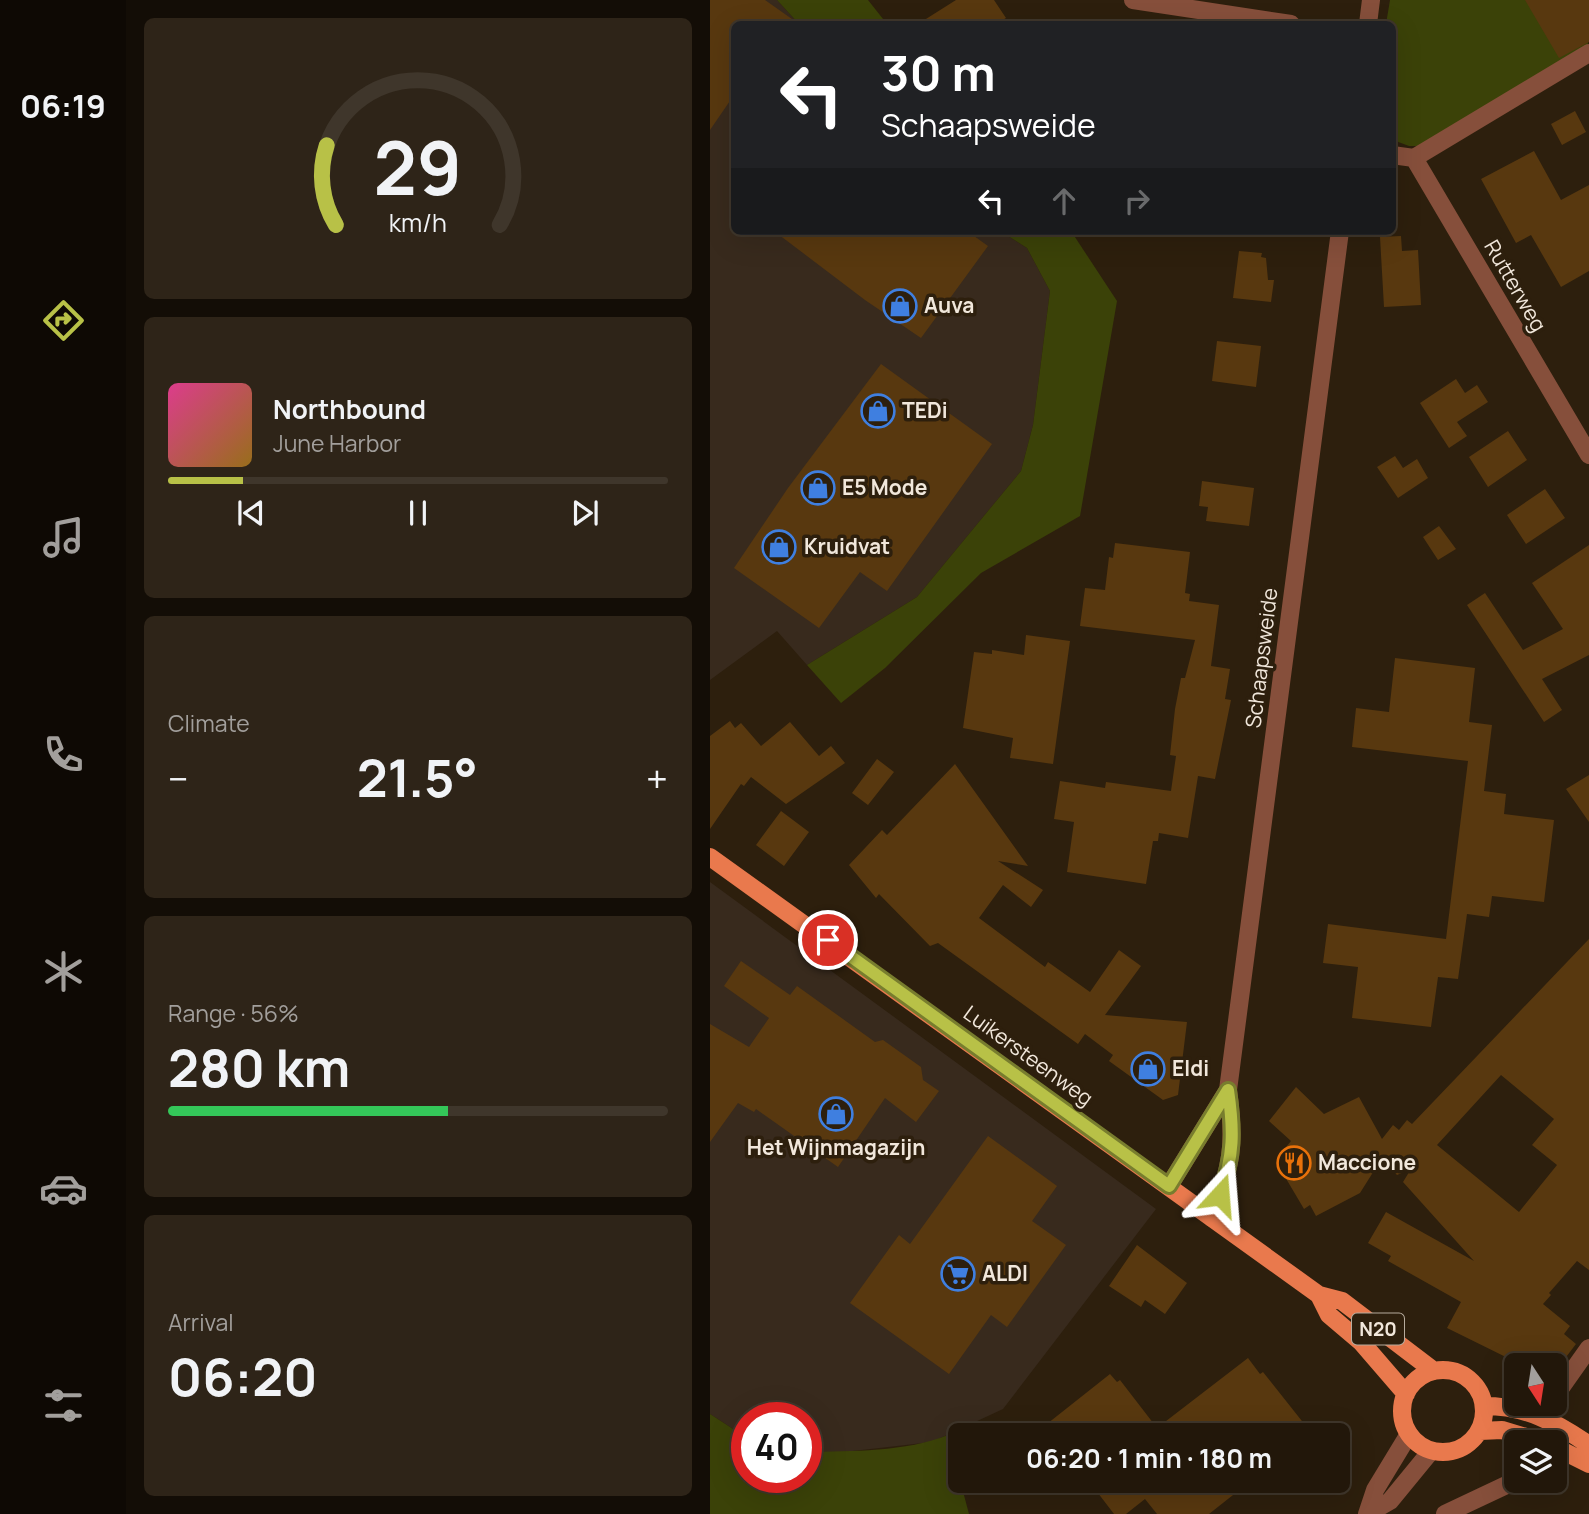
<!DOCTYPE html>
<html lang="en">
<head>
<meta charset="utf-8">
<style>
  :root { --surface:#22170a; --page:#2e2418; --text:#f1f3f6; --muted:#a29f9c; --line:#3f362b; --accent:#b8c147 }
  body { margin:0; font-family:Manrope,sans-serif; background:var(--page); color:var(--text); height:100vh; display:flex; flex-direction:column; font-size:26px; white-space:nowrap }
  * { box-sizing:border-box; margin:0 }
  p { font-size:23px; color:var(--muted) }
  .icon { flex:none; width:38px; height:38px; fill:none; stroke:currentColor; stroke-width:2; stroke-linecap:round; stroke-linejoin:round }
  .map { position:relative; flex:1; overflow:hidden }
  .sheet { display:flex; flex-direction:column; gap:18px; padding:18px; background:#130d06; width:584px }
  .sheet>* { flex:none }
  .guide { position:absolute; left:21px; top:21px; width:665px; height:214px; border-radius:10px; box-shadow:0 7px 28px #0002,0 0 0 2px var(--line); background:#202124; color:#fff; overflow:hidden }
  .needle { width:46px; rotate:168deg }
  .tools { position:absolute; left:794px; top:1353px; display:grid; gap:14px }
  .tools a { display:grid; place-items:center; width:63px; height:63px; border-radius:10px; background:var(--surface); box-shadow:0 7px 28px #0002,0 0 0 2px var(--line); font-size:35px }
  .speed { position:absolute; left:21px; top:1402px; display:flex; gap:14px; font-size:35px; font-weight:700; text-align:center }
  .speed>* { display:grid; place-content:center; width:91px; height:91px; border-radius:50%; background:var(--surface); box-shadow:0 7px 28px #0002,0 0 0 2px var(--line); line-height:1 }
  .speed .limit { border:10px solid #d22; background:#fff; color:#111 }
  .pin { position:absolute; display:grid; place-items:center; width:60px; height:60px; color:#fff; margin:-30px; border:4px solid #fff; border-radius:50%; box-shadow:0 2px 7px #0007 }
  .me { position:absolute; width:77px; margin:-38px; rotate:19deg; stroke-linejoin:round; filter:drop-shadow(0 0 5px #0008) }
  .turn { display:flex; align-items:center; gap:24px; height:147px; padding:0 35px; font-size:32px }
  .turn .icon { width:91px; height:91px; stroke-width:2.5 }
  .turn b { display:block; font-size:49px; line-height:60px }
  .lanes { display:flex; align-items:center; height:66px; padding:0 35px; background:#0003; justify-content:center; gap:35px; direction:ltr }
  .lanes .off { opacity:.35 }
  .big { font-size:52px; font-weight:700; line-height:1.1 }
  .sheet .tile { flex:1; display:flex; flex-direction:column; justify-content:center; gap:10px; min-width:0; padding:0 24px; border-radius:10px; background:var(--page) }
  .sheet .dial { align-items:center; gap:0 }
  .dial svg { height:182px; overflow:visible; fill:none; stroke:var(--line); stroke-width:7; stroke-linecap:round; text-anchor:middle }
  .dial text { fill:var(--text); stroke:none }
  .song { display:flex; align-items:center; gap:21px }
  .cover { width:84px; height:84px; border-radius:10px; background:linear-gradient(135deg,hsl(330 70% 55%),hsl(40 70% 35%)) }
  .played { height:7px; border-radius:4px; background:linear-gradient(90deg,var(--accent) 15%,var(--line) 15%) }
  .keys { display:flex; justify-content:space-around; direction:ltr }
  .heat { display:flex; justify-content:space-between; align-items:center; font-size:38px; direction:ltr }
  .charge { height:10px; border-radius:5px; background:linear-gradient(90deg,#34c759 56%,var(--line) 0) }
  .trip { position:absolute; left:238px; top:1423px; width:402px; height:70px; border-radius:10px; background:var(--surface); box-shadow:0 7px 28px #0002,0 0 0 2px var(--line); font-weight:700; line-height:70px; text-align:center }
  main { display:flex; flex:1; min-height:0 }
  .tab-bar { display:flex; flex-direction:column; width:126px; justify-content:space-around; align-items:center; background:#0e0904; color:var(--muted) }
  .tab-bar .icon { width:49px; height:49px }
  .tab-bar .selected { color:var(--accent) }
  .tab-bar b { font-size:32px; color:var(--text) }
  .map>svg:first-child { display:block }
</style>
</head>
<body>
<main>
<nav class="tab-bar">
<b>06:19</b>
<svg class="icon selected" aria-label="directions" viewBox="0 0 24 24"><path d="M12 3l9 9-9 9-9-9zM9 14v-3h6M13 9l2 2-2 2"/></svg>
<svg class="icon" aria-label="music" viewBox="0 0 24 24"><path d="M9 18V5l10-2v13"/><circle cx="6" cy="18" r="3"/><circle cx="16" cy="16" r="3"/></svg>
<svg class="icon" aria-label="phone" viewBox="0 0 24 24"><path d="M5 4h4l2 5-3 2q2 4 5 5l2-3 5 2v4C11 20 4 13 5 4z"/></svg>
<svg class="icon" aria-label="climate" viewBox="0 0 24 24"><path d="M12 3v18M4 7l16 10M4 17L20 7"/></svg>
<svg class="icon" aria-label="car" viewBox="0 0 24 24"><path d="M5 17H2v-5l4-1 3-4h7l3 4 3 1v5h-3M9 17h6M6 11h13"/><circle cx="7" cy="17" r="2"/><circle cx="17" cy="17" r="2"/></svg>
<svg class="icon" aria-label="filters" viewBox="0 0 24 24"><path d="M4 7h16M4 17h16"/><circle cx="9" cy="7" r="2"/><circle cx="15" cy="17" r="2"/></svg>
</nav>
<section class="sheet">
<div class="tile dial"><svg viewBox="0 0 100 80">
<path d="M14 69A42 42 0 1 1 86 69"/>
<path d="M14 69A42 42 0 0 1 10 34" stroke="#b8c147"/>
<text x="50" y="56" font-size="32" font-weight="700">29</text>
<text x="50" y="72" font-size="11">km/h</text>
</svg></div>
<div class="tile">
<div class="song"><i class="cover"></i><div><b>Northbound</b><p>June Harbor</p></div></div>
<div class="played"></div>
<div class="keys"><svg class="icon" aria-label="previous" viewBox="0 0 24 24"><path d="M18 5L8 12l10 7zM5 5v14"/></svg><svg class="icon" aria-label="pause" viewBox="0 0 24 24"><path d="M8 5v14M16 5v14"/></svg><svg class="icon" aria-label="next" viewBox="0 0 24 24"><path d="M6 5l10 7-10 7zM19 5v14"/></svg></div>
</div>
<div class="tile"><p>Climate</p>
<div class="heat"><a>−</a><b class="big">21.5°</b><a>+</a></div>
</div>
<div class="tile"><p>Range · 56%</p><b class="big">280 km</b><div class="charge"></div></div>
<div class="tile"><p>Arrival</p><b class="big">06:20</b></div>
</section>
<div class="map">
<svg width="879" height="1514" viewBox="0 0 879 1514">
  <rect width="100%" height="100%" fill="#2d1f0d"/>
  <path fill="#382a1d" d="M 0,0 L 67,0 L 89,24 L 24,24 L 24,231 L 290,231 L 317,248 L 340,291 L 323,425 L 311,471 L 207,597 L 97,665 L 67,631 L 0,680 Z
    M 0,882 L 446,1209 L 293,1409 L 222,1442 L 134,1452 L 96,1452 L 96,1418 L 37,1418 L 37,1438 L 0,1414 Z"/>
  <path fill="#3b4208" d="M 67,0 L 158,0 L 177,24 L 89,24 Z
    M 680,0 L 878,0 L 878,48 L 715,146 L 699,146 L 683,140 L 682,24 L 676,24 Z
    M 290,231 L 361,231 L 407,301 L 370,516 L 271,573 L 175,668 L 131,703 L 97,665 L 207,597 L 311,471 L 323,425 L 340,291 L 317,248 Z
    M 0,1414 L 37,1438 L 37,1477 L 96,1477 L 96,1452 C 141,1451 196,1452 238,1435 L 259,1514 L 0,1514 Z"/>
  <path fill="#58380f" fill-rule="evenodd" d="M 0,0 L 55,0 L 89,24 L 24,24 L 24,95 L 0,130 Z
    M 246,0 L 284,0 L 296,18 L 286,24 L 208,24 Z
    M 815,0 L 879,0 L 879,42 L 849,58 Z
    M 865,111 L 876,132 L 852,145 L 841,124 Z
    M 824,151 L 851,200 L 879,185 L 879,271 L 851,287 L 821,235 L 806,243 L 771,179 Z
    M 64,231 L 257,231 L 278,246 L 211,338 L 155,300 Z
    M 691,236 L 692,251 L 708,250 L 711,305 L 674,307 L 670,237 Z
    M 529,251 L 552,253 L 551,257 L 556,258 L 558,280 L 564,280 L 561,302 L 523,298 Z
    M 507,341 L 551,346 L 546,387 L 502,381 Z
    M 171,364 L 282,444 L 177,591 L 150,572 L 109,628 L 24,568 L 78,488 Z
    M 746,379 L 755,393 L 767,385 L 778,402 L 747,422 L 757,436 L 739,448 L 710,403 Z
    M 798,431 L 817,460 L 778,487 L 759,457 Z
    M 685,456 L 693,468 L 707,459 L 718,478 L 688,498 L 667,467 Z
    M 492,481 L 544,488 L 539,526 L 496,521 L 498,507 L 489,506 Z
    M 835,489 L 855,518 L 816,544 L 797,515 Z
    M 729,526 L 746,549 L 728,560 L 713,537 Z
    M 405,543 L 480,552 L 475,593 L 480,594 L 479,601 L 509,605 L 501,666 L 520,669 L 515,699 L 521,700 L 505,779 L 488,776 L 478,838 L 449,833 L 448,841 L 443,841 L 436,884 L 357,872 L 364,822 L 344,819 L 350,781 L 395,788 L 396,782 L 461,791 L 466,756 L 460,755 L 465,709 L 471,678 L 475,678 L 485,640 L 370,626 L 375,588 L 395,590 L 399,557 L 403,558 Z
    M 879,545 L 879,655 L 832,679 L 852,710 L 834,722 L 757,605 L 775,593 L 813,650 L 853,629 L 822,583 Z
    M 316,635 L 360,641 L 343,764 L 300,758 L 303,738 L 253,728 L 264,652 L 282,654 L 282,650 L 314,655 Z
    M 685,658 L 765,668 L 759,722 L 782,725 L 774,791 L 796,794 L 794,814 L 844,820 L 834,902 L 782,896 L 779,917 L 757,914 L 748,979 L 728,977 L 721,1027 L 642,1018 L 648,967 L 613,963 L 618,924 L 736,939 L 758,761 L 642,747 L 646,708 L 679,712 Z
    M 20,721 L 25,728 L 31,723 L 51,746 L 80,722 L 109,756 L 121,746 L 135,763 L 76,804 L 41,777 L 34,786 L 31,784 L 0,829 L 0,736 Z
    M 167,759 L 184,772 L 158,805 L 142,793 Z
    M 245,764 L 318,866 L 288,861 L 333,890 L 321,907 L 293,885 L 269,918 L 335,967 L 338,962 L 380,992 L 409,950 L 431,966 L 395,1015 L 477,1022 L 468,1095 L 453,1100 L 399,1061 L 403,1055 L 375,1034 L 368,1044 L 228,943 L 220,946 L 169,894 L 166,898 L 139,865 L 172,830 L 177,835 Z
    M 879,775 L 879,822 L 856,789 Z
    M 71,811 L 99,832 L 74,866 L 46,845 Z
    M 879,939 L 879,1270 L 867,1261 L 839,1293 L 841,1295 L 833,1304 L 860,1326 L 854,1334 L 866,1344 L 850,1365 L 812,1365 L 737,1328 L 751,1302 L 678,1261 L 681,1256 L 658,1243 L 676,1212 L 764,1261 L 693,1182 L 701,1169 L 687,1175 L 672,1158 L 650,1193 L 606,1216 L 600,1205 L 594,1209 L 568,1165 L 567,1158 L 581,1141 L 559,1121 L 586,1087 L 614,1114 L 649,1097 L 672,1139 L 683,1125 L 689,1130 L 697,1120 L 702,1124 ZM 791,1075 L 844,1119 L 822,1145 L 847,1165 L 809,1212 L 727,1145 Z
    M 31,961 L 80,995 L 87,986 L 165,1042 L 173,1040 L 211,1067 L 213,1080 L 229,1091 L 206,1122 L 175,1098 L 128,1167 L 46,1109 L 44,1112 L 28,1103 L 0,1142 L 0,1024 L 39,1047 L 59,1018 L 14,986 Z
    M 278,1136 L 347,1186 L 322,1221 L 356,1245 L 297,1327 L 281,1315 L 239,1374 L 140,1303 L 189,1235 L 200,1244 Z
    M 427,1245 L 477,1283 L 455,1314 L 435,1300 L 431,1307 L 399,1286 Z
    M 538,1358 L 550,1374 L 553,1372 L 603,1435 L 323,1435 L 400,1374 L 407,1382 L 410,1380 L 447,1428 Z
    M 378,1480 L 542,1480 L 499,1514 L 447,1514 L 435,1499 L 416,1514 L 404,1514 Z"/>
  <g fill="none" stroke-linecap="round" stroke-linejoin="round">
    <path stroke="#864f3b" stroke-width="18" d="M 423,0 L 581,24
      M 658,24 L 661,0
      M 682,155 L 704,158 L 879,455
      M 704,158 L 879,53
      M 459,1186 L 518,1090
      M 502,1218 C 521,1164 526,1148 518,1090 L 630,231
      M 845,1396 L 879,1348
      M 657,1514 L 680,1501 L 721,1451
      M 657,1514 L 665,1490 L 699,1434
      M 735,1514 L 807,1480"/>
    <path stroke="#e9794d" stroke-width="18" d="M 0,857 L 609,1295 L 632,1301 L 724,1371
      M 609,1295 L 619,1315 L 652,1343 L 696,1394
      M692 1411a41 41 0 1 1 82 0a41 41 0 1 1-82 0Z
      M 775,1406 C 815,1406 846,1422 879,1445
      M 770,1431 L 792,1430 L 833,1442
      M 845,1447 L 879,1464"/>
  </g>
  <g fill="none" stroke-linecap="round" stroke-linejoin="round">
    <defs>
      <path id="route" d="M 118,940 L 459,1186 L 518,1090 C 524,1131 524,1155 510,1195"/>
    </defs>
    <use href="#route" stroke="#787d2e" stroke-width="18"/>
    <use href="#route" stroke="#b8c147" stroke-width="12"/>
  </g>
  <defs>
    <symbol id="shop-ring" viewBox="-11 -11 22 22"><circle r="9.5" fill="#2d1f0d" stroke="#3f7fe0" stroke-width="1.5"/><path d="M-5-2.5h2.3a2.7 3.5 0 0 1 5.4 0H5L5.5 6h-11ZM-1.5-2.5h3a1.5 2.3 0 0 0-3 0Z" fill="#3f7fe0"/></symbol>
    <symbol id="restaurant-ring" viewBox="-11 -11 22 22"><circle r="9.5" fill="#2d1f0d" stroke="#e8710a" stroke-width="1.5"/><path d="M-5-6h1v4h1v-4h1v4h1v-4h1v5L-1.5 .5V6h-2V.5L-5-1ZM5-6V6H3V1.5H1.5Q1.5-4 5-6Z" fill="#e8710a"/></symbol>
    <symbol id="supermarket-ring" viewBox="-11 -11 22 22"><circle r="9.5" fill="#2d1f0d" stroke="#3f7fe0" stroke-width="1.5"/><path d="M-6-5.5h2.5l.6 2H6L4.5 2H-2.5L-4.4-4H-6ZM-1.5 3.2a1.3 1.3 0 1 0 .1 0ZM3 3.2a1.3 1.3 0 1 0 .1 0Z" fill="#3f7fe0"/></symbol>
  </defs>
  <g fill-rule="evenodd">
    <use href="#shop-ring" x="171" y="287" width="38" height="38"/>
    <use href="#shop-ring" x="149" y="392" width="38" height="38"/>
    <use href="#shop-ring" x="89" y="469" width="38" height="38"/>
    <use href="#shop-ring" x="50" y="528" width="38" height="38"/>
    <use href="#shop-ring" x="419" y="1050" width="38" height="38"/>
    <use href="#shop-ring" x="107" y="1095" width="38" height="38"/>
    <use href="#restaurant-ring" x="565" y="1144" width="38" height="38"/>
    <use href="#supermarket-ring" x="229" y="1255" width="38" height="38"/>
  </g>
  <g text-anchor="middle" stroke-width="7" stroke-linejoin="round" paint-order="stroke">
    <rect fill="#2d1f0d" stroke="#b6ab9d" stroke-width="2" x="642" y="1313.5" width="52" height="31" rx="5"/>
    <g font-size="19" font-weight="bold" fill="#f1e7db">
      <text x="668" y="1336">N20</text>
    </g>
    <g font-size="21" fill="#f1e7db" stroke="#2d1f0d">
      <text transform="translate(805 286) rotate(60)" y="7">Rutterweg</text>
      <text transform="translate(552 658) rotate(-83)" y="7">Schaapsweide</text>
      <text transform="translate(318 1056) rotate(36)" y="7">Luikersteenweg</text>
    </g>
    <g font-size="21" font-weight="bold" fill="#f1e7db" stroke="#2d1f0d" text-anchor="start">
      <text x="214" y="313">Auva</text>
      <text x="192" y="418">TEDi</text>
      <text x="132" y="495">E5 Mode</text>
      <text x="94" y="554">Kruidvat</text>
      <text x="462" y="1076">Eldi</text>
      <text x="126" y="1155" text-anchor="middle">Het Wijnmagazijn</text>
      <text x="608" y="1170">Maccione</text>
      <text x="272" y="1281">ALDI</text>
    </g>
  </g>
</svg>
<div class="tools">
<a><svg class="needle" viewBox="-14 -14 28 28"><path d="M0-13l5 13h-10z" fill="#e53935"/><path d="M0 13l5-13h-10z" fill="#a29f9c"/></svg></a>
<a><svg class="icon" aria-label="layers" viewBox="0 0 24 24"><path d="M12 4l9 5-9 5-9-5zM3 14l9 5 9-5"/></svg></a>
</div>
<div class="speed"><div class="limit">40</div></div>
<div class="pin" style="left:118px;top:940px;background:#d93025"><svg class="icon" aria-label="arrive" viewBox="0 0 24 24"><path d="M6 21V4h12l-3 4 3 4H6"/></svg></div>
<svg class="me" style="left:510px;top:1195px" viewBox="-20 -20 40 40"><path d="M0-17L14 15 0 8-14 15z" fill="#b8c147" stroke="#fff" stroke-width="4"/></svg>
<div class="trip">06:20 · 1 min · 180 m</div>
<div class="guide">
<div class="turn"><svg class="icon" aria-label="left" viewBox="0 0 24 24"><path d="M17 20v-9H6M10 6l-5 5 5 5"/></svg><div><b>30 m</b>Schaapsweide</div></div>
<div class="lanes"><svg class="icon" aria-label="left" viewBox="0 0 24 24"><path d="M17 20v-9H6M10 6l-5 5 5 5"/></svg><svg class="icon off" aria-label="ahead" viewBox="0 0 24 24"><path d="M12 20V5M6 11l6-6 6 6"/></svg><svg class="icon off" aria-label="right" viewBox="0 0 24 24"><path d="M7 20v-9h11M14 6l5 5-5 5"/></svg></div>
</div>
</div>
</main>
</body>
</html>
